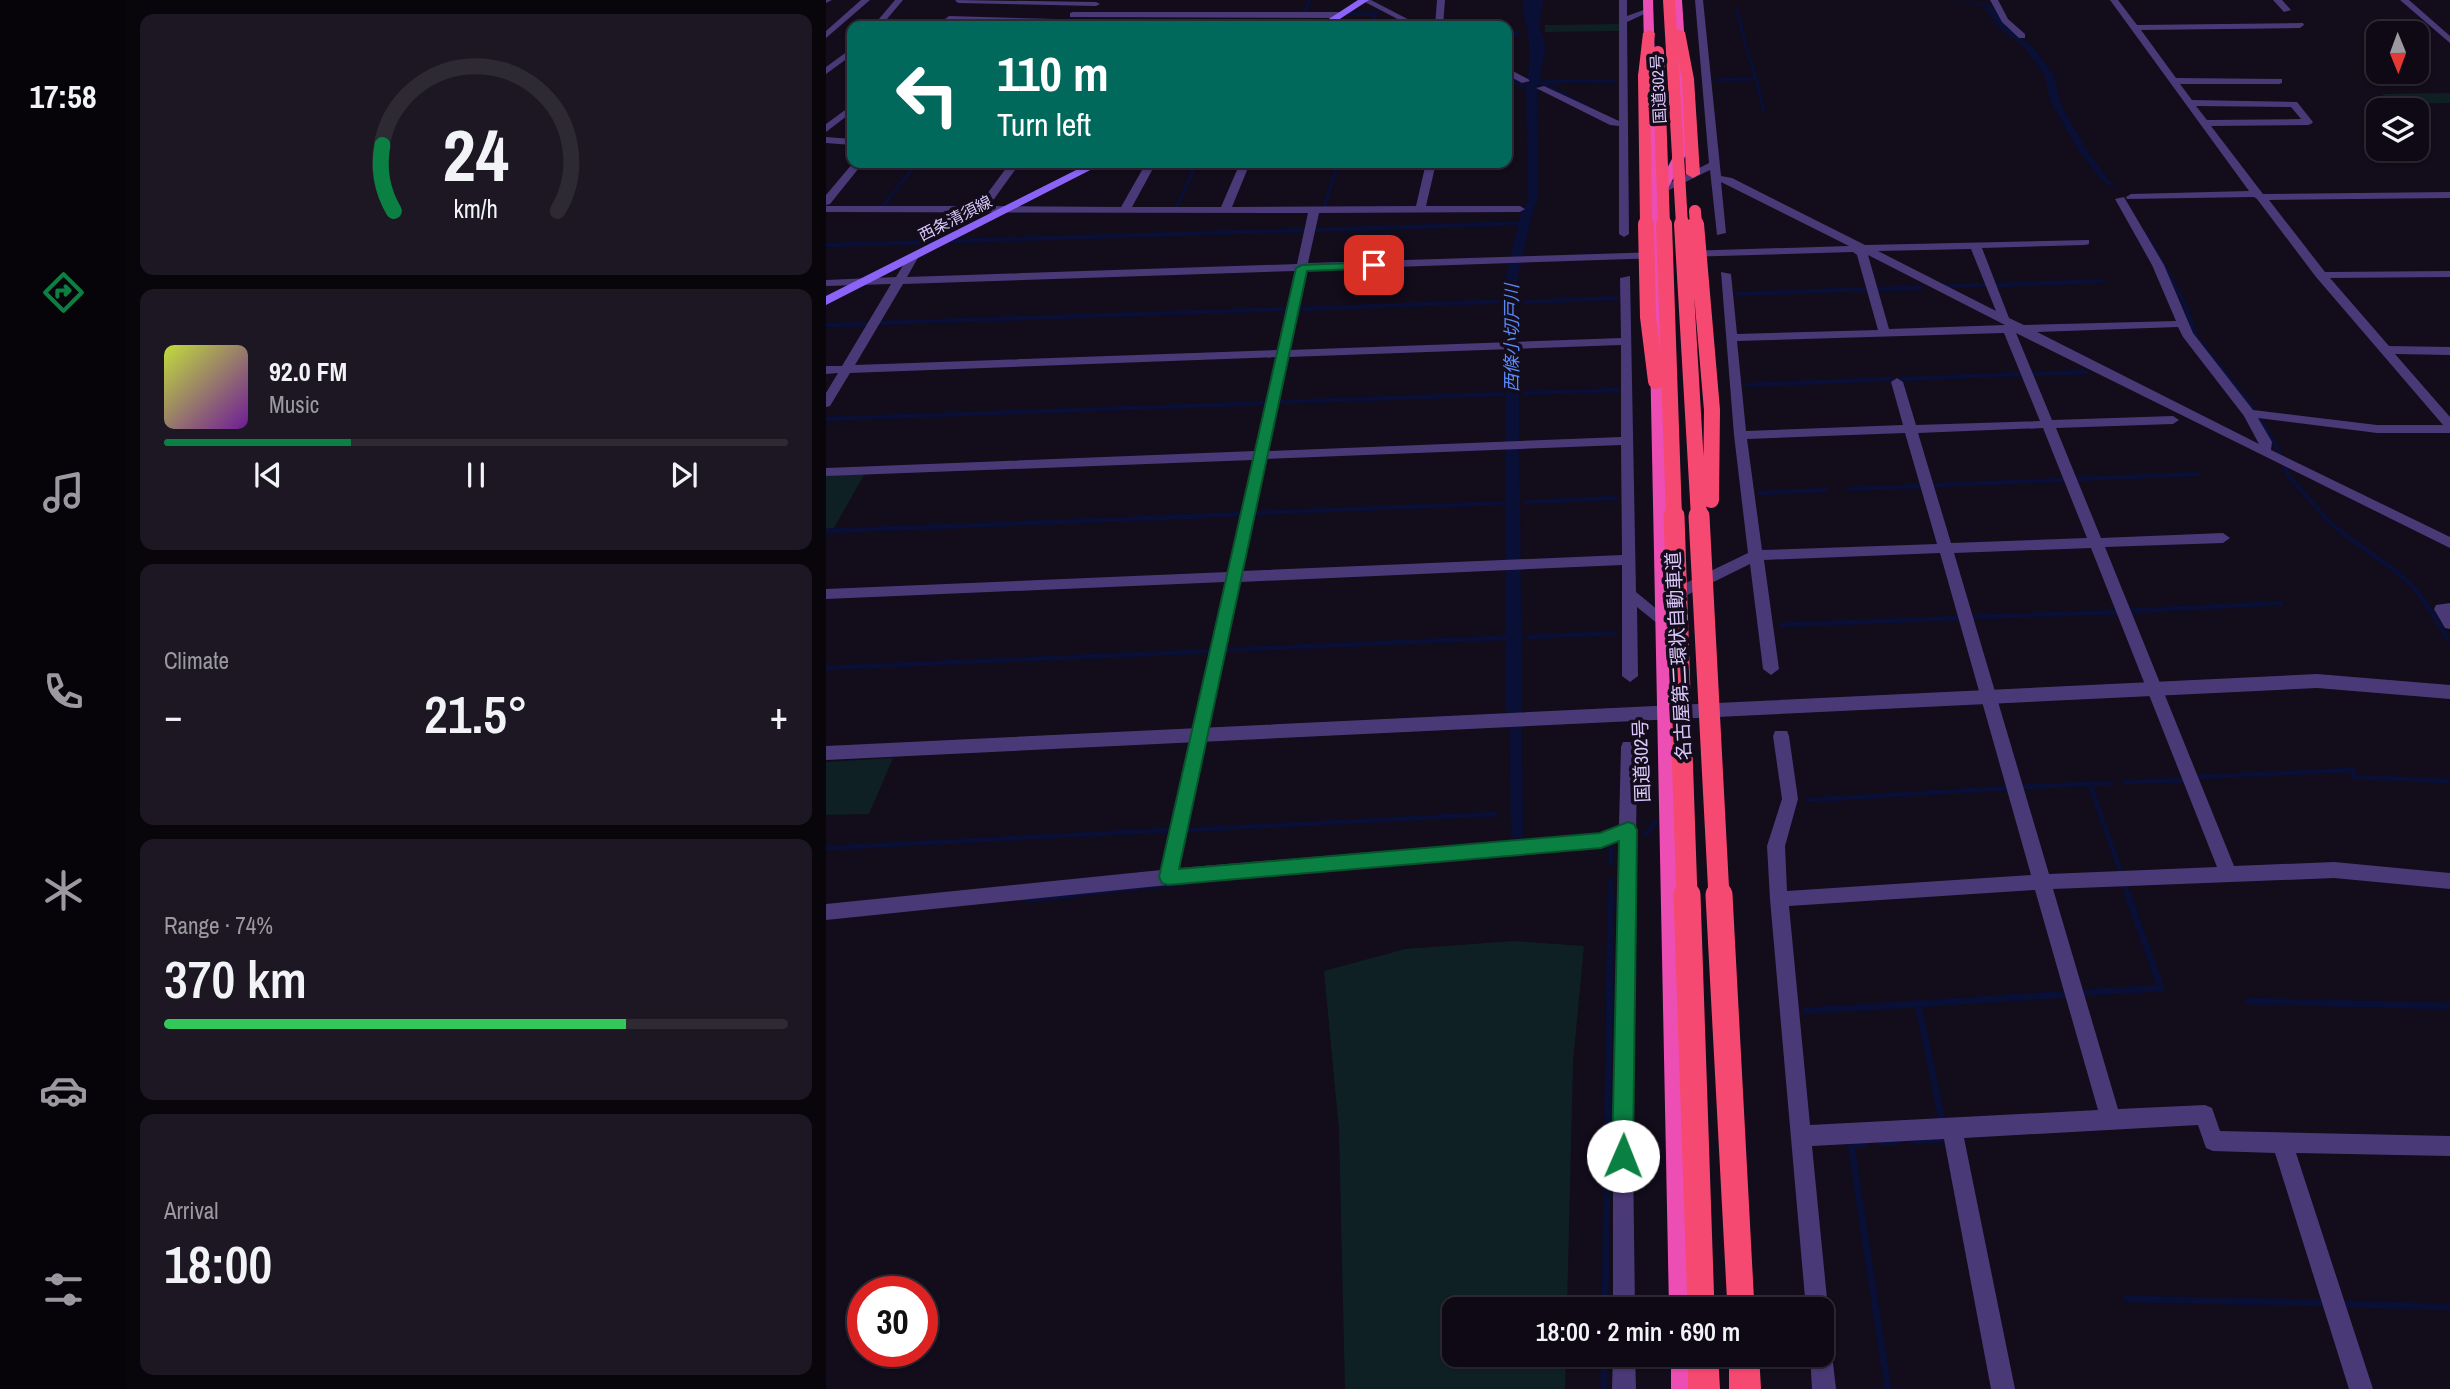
<!DOCTYPE html>
<html lang="en">
<head>
<meta charset="utf-8">
<style>
  :root { --surface:#0e0914; --page:#1c1722; --text:#f1f3f6; --muted:#9b9aa0; --line:#2e2a34; --accent:#0b8043 }
  body { margin:0; font-family:"Archivo Narrow","Noto Sans JP",sans-serif; background:var(--page); color:var(--text); height:100vh; display:flex; flex-direction:column; font-size:26px; white-space:nowrap }
  * { box-sizing:border-box; margin:0 }
  p { font-size:23px; color:var(--muted) }
  .icon { flex:none; width:38px; height:38px; fill:none; stroke:currentColor; stroke-width:2; stroke-linecap:round; stroke-linejoin:round }
  .map { position:relative; flex:1; overflow:hidden }
  .details { display:flex; flex-direction:column; gap:14px; padding:14px; background:#08050b; width:700px }
  .details>* { flex:none }
  .guide { position:absolute; left:21px; top:21px; width:665px; height:147px; border-radius:14px; box-shadow:0 2px 5px #0004,0 0 0 2px var(--line); background:#00695c; color:#fff; overflow:hidden }
  .needle { width:46px; rotate:179deg }
  .tools { position:absolute; left:1540px; top:21px; display:grid; gap:14px }
  .tools a { display:grid; place-items:center; width:63px; height:63px; border-radius:14px; background:var(--surface); box-shadow:0 2px 5px #0004,0 0 0 2px var(--line); font-size:35px }
  .speed { position:absolute; left:21px; top:1276px; display:flex; gap:14px; font-size:35px; font-weight:700; text-align:center }
  .speed>* { display:grid; place-content:center; width:91px; height:91px; border-radius:50%; background:var(--surface); box-shadow:0 2px 5px #0004,0 0 0 2px var(--line); line-height:1 }
  .speed .limit { border:10px solid #d22; background:#fff; color:#111 }
  .pin { position:absolute; display:grid; place-items:center; width:60px; height:60px; color:#fff; margin:-30px; border-radius:14px; box-shadow:0 4px 10px #0006 }
  .me { position:absolute; width:77px; margin:-38px; rotate:1deg; stroke-linejoin:round; filter:drop-shadow(0 0 5px #0008) }
  .turn { display:flex; align-items:center; gap:24px; height:147px; padding:0 35px; font-size:32px }
  .turn .icon { width:91px; height:91px; stroke-width:2.5 }
  .turn b { display:block; font-size:49px; line-height:60px }
  .big { font-size:52px; font-weight:600; line-height:1.1 }
  .details .widget { flex:1; display:flex; flex-direction:column; justify-content:center; gap:10px; min-width:0; padding:0 24px; border-radius:14px; background:var(--page) }
  .details .dial { align-items:center; gap:0 }
  .dial svg { height:182px; overflow:visible; fill:none; stroke:var(--line); stroke-width:7; stroke-linecap:round; text-anchor:middle }
  .dial text { fill:var(--text); stroke:none }
  .song { display:flex; align-items:center; gap:21px }
  .cover { width:84px; height:84px; border-radius:10px; background:linear-gradient(135deg,hsl(70 70% 55%),hsl(280 70% 35%)) }
  .played { height:7px; border-radius:4px; background:linear-gradient(90deg,var(--accent) 30%,var(--line) 30%) }
  .keys { display:flex; justify-content:space-around; direction:ltr }
  .heat { display:flex; justify-content:space-between; align-items:center; font-size:38px; direction:ltr }
  .charge { height:10px; border-radius:5px; background:linear-gradient(90deg,#34c759 74%,var(--line) 0) }
  .trip { position:absolute; left:616px; top:1297px; width:392px; height:70px; border-radius:14px; background:var(--surface); box-shadow:0 2px 5px #0004,0 0 0 2px var(--line); font-weight:600; line-height:70px; text-align:center }
  main { display:flex; flex:1; min-height:0 }
  .menu { display:flex; flex-direction:column; width:126px; justify-content:space-around; align-items:center; background:#060408; color:var(--muted) }
  .menu .icon { width:49px; height:49px }
  .menu .active { color:var(--accent) }
  .menu b { font-size:32px; color:var(--text) }
  .map>svg:first-child { display:block }
</style>
</head>
<body>
<main>
<nav class="menu">
<b>17:58</b>
<svg class="icon active" aria-label="directions" viewBox="0 0 24 24"><path d="M12 3l9 9-9 9-9-9zM9 14v-3h6M13 9l2 2-2 2"/></svg>
<svg class="icon" aria-label="music" viewBox="0 0 24 24"><path d="M9 18V5l10-2v13"/><circle cx="6" cy="18" r="3"/><circle cx="16" cy="16" r="3"/></svg>
<svg class="icon" aria-label="phone" viewBox="0 0 24 24"><path d="M5 4h4l2 5-3 2q2 4 5 5l2-3 5 2v4C11 20 4 13 5 4z"/></svg>
<svg class="icon" aria-label="climate" viewBox="0 0 24 24"><path d="M12 3v18M4 7l16 10M4 17L20 7"/></svg>
<svg class="icon" aria-label="car" viewBox="0 0 24 24"><path d="M5 17H2v-5l4-1 3-4h7l3 4 3 1v5h-3M9 17h6M6 11h13"/><circle cx="7" cy="17" r="2"/><circle cx="17" cy="17" r="2"/></svg>
<svg class="icon" aria-label="filters" viewBox="0 0 24 24"><path d="M4 7h16M4 17h16"/><circle cx="9" cy="7" r="2"/><circle cx="15" cy="17" r="2"/></svg>
</nav>
<section class="details">
<div class="widget dial"><svg viewBox="0 0 100 80">
<path d="M14 69A42 42 0 1 1 86 69"/>
<path d="M14 69A42 42 0 0 1 9 40" stroke="#0b8043"/>
<text x="50" y="56" font-size="32" font-weight="700">24</text>
<text x="50" y="72" font-size="11">km/h</text>
</svg></div>
<div class="widget">
<div class="song"><i class="cover"></i><div><b>92.0 FM</b><p>Music</p></div></div>
<div class="played"></div>
<div class="keys"><svg class="icon" aria-label="previous" viewBox="0 0 24 24"><path d="M18 5L8 12l10 7zM5 5v14"/></svg><svg class="icon" aria-label="pause" viewBox="0 0 24 24"><path d="M8 5v14M16 5v14"/></svg><svg class="icon" aria-label="next" viewBox="0 0 24 24"><path d="M6 5l10 7-10 7zM19 5v14"/></svg></div>
</div>
<div class="widget"><p>Climate</p>
<div class="heat"><a>−</a><b class="big">21.5°</b><a>+</a></div>
</div>
<div class="widget"><p>Range · 74%</p><b class="big">370 km</b><div class="charge"></div></div>
<div class="widget"><p>Arrival</p><b class="big">18:00</b></div>
</section>
<div class="map">
<svg width="1624" height="1389" viewBox="0 0 1624 1389">
  <rect width="100%" height="100%" fill="#120c1b"/>
  <path fill="#0f2024" d="M 793,24 L 793,31 L 719,32 L 719,25 Z
    M 1624,93 L 1624,103 L 1565,104 L 1556,94 Z
    M 39,473 L 8,528 L 0,529 L 0,475 Z
    M 67,758 L 43,814 L 0,815 L 0,762 Z
    M 688,941 L 758,946 L 747,1062 L 741,1309 L 628,1309 L 628,1354 L 740,1355 L 739,1389 L 519,1389 L 513,1130 L 498,971 L 579,949 Z"/>
  <path fill="#0a0f35" d="M 697,0 L 717,0 L 713,27 L 718,38 L 719,51 L 711,94 L 712,202 L 708,207 L 692,276 L 697,838 L 685,839 L 683,712 L 680,712 L 680,276 L 696,209 L 702,201 L 700,85 C 704,69 704,51 702,34 C 700,21 695,13 697,0 Z
    M 1123,0 L 1164,4 L 1182,28 L 1207,47 L 1228,75 L 1235,105 L 1261,150 L 1282,179 L 1294,191 L 1276,181 L 1252,150 L 1224,101 L 1219,76 L 1198,47 L 1173,28 L 1158,6 Z"/>
  <g fill="none" stroke-linecap="round" stroke-linejoin="round">
    <path stroke="#0a0f35" stroke-width="3.5" d="M 911,11 L 920,45
      M 478,14 L 484,0
      M 524,14 L 549,14
      M 397,26 L 402,17
      M 546,26 L 550,12
      M 681,33 L 692,33
      M 681,78 L 697,87
      M 890,80 L 930,79 L 921,50
      M 715,82 L 762,107
      M 715,82 L 789,81
      M 931,83 L 938,111
      M 56,207 L 91,163
      M 350,208 L 371,163
      M 498,208 L 512,163
      M 625,225 L 697,223"/>
    <path stroke="#0a0f35" stroke-width="4.5" d="M 489,230 L 677,224
      M 1319,233 L 1359,304 L 1370,337 L 1422,402 L 1450,445 L 1462,475 L 1499,517
      M 127,241 L 481,230
      M 0,245 L 110,242
      M 1170,285 L 1277,281
      M 1119,286 L 1162,285
      M 1049,289 L 1095,288
      M 912,294 L 1043,289
      M 697,302 L 790,298
      M 472,309 L 685,301
      M 53,323 L 462,309
      M 0,325 L 44,324
      M 1206,374 L 1260,372
      M 1075,379 L 1196,374
      M 921,385 L 1066,379
      M 699,393 L 792,390
      M 454,402 L 676,394
      M 0,419 L 443,403
      M 1250,482 L 1249,479 L 1372,474
      M 1108,485 L 1238,480
      M 1024,489 L 1098,486
      M 933,493 L 1000,490
      M 700,502 L 790,498
      M 429,513 L 678,503
      M 337,517 L 418,514"/>
    <path stroke="#0a0f35" stroke-width="5" d="M 1497,516 C 1523,542 1557,558 1583,583 C 1600,600 1611,622 1624,642
      M 0,531 L 380,516
      M 1303,611 L 1455,603
      M 1146,617 L 1292,612
      M 955,625 L 1135,618
      M 703,637 L 788,633
      M 398,650 L 695,637
      M 0,668 L 387,651
      M 1370,777 L 1527,770 L 1527,777 L 1624,781
      M 1298,782 L 1358,780
      M 1264,784 L 1295,873
      M 1194,787 L 1286,783
      M 982,800 L 1185,788
      M 361,830 L 669,814
      M 820,834 L 830,822
      M 785,847 L 785,864
      M 0,848 L 346,830
      M 1299,886 L 1303,897
      M 226,897 L 360,883
      M 785,897 L 785,880"/>
    <path stroke="#0a0f35" stroke-width="7" d="M 203,899 L 243,895
      M 1254,993 L 1335,988 L 1302,895
      M 1422,1001 L 1624,1006
      M 1092,1004 L 1116,1120
      M 980,1011 L 1245,994
      M 1087,1141 L 1119,1139
      M 1056,1143 L 1070,1142
      M 1038,1144 L 1025,1145 L 1062,1389
      M 1301,1299 L 1499,1303
      M 1521,1304 L 1624,1307
      M 779,1309 L 785,895
      M 778,1354 L 778,1389"/>
    <path fill="#4a3977" fill-rule="evenodd" d="M 0,0 L 6,0 L 0,3 Z
      M 35,0 L 44,0 L 0,38 L 0,31 Z
      M 69,0 L 77,0 L 55,26 L 47,26 Z
      M 129,0 L 270,2 L 274,4 L 270,6 L 132,3 Z
      M 535,0 L 545,0 L 595,26 L 585,26 Z
      M 611,0 L 619,0 L 617,26 L 609,26 Z
      M 793,0 L 801,0 L 801,16 L 823,8 L 827,10 L 801,22 L 803,234 L 798,237 L 793,234 L 793,126 L 784,125 L 710,88 L 718,86 L 793,121 Z
      M 869,0 L 877,0 L 895,176 L 906,178 L 1039,245 L 1263,240 L 1263,244 L 1259,245 L 1156,248 L 1183,318 L 1198,325 L 1350,321 L 1326,265 L 1289,199 L 1298,197 L 1338,265 L 1367,333 L 1427,410 L 1551,425 L 1617,425 L 1490,277 L 1431,199 L 1428,197 L 1301,199 L 1300,197 L 1305,194 L 1423,191 L 1284,0 L 1292,0 L 1311,25 L 1477,23 L 1478,25 L 1474,28 L 1315,30 L 1350,78 L 1456,79 L 1456,83 L 1453,84 L 1354,84 L 1366,100 L 1471,102 L 1487,122 L 1485,124 L 1482,125 L 1385,126 L 1437,194 L 1624,192 L 1624,198 L 1443,200 L 1499,272 L 1624,271 L 1624,277 L 1504,278 L 1563,346 L 1624,347 L 1624,355 L 1569,354 L 1624,417 L 1624,433 L 1551,433 L 1432,418 L 1446,442 L 1445,450 L 1624,537 L 1624,548 L 1190,333 L 1226,420 L 1347,416 L 1353,420 L 1347,424 L 1230,428 L 1275,538 L 1397,533 L 1404,538 L 1397,543 L 1279,547 L 1408,866 L 1508,862 L 1624,873 L 1624,889 L 1508,878 L 1227,889 L 1292,1109 L 1379,1105 L 1386,1108 L 1394,1131 L 1624,1136 L 1624,1156 L 1470,1153 L 1547,1389 L 1523,1389 L 1449,1153 L 1387,1151 L 1380,1148 L 1372,1125 L 1138,1138 L 1189,1389 L 1165,1389 L 1118,1139 L 986,1146 L 1002,1309 L 996,1318 L 996,1309 L 980,1309 L 944,899 L 941,846 L 956,799 L 947,736 L 949,731 L 961,731 L 963,736 L 972,799 L 959,846 L 961,891 L 1205,875 L 1114,553 L 938,560 L 953,669 L 945,675 L 937,669 L 924,564 L 847,602 L 837,602 L 835,598 L 837,594 L 922,553 L 908,435 L 895,272 L 905,274 L 911,334 L 1052,330 L 1031,255 L 1027,252 L 859,257 L 854,254 L 859,251 L 1023,246 L 895,182 L 900,233 L 891,235 L 884,170 L 839,192 L 830,190 L 883,163 ZM 1370,106 L 1465,107 L 1475,119 L 1381,120 ZM 1145,249 L 1170,311 L 1052,251 ZM 1042,255 L 1179,325 L 1063,329 ZM 1352,327 L 1357,337 L 1418,416 L 1433,444 L 1211,332 ZM 1178,333 L 1214,421 L 1090,425 L 1077,382 L 1071,378 L 1065,382 L 1077,425 L 920,431 L 911,341 ZM 1217,428 L 1261,538 L 1125,543 L 1092,433 ZM 1079,433 L 1111,544 L 936,550 L 921,439 ZM 1265,548 L 1391,867 L 1223,874 L 1128,553 ZM 1209,890 L 1272,1110 L 984,1125 L 963,906 Z
      M 1164,0 L 1172,0 L 1182,19 L 1199,34 L 1199,38 L 1193,38 L 1176,22 Z
      M 1447,0 L 1456,0 L 1465,10 L 1458,12 Z
      M 1574,0 L 1583,0 L 1624,36 L 1624,43 Z
      M 247,12 L 514,12 L 518,15 L 514,18 L 244,17 L 244,13 Z
      M 123,16 L 230,19 L 234,22 L 230,25 L 120,21 L 119,19 Z
      M 26,48 L 26,55 L 0,74 L 0,67 Z
      M 681,68 L 702,79 L 704,81 L 696,83 L 681,75 Z
      M 26,105 L 26,112 L 0,132 L 0,124 Z
      M 0,137 L 26,139 L 26,145 L 0,143 Z
      M 27,163 L 37,163 L 4,204 L 0,205 L 0,195 Z
      M 184,163 L 194,163 L 163,206 L 295,207 L 320,163 L 330,163 L 306,207 L 395,207 L 414,163 L 424,163 L 406,207 L 590,206 L 600,163 L 610,163 L 600,206 L 694,206 L 699,209 L 694,212 L 493,213 L 482,263 L 834,252 L 839,255 L 834,258 L 480,270 L 463,350 L 795,338 L 794,278 L 804,276 L 810,592 L 844,620 L 842,624 L 832,624 L 811,607 L 812,676 L 804,682 L 796,676 L 796,565 L 414,582 L 353,868 L 774,833 L 793,825 L 795,747 L 797,742 L 809,742 L 811,747 L 807,1156 L 809,1309 L 787,1309 L 787,1156 L 793,840 L 775,847 L 342,885 L 0,920 L 0,904 L 335,870 L 399,582 L 0,599 L 0,589 L 402,572 L 427,460 L 0,476 L 0,468 L 429,451 L 450,357 L 24,373 L 4,406 L 0,407 L 0,393 L 12,373 L 0,374 L 0,366 L 16,366 L 65,284 L 0,286 L 0,280 L 70,277 L 84,254 L 88,253 L 93,256 L 81,277 L 471,264 L 482,213 L 0,212 L 0,206 L 152,206 ZM 469,271 L 451,350 L 29,365 L 77,284 ZM 795,345 L 795,437 L 442,451 L 462,357 ZM 795,445 L 796,555 L 416,571 L 440,459 Z
      M 1624,603 L 1624,629 L 1619,628 L 1608,609 L 1610,605 Z
      M 996,1343 L 1003,1346 L 1006,1354 L 1010,1389 L 986,1389 L 984,1354 L 996,1354 Z
      M 787,1354 L 809,1354 L 810,1389 L 786,1389 Z"/>
    <path fill="#4a3977" fill-rule="evenodd" d="M 1491,674 L 1624,685 L 1624,699 L 1491,688 L 0,760 L 0,746 Z"/>
    <path fill="#8b64f7" fill-rule="evenodd" d="M 532,0 L 543,0 L 503,26 L 492,26 Z
      M 264,163 L 278,163 L 0,305 L 0,296 Z"/>
    <path fill="#ec4eb4" fill-rule="evenodd" d="M 817,0 L 827,0 L 833,184 L 848,155 L 853,136 L 846,0 L 856,0 L 865,136 L 860,155 L 834,203 L 871,1309 L 843,1309 Z
      M 845,1354 L 873,1354 L 873,1389 L 845,1389 Z"/>
    <path fill="#f64972" fill-rule="evenodd" d="M 853,29 L 859,32 L 868,79 L 874,174 L 867,178 L 860,174 L 856,79 L 847,32 Z
      M 823,30 L 829,33 L 824,76 L 818,80 L 812,76 L 817,33 Z
      M 862,1354 L 892,1354 L 894,1389 L 862,1389 Z
      M 903,1354 L 933,1354 L 935,1389 L 903,1389 Z"/>
    <path stroke="#f64972" stroke-width="12" d="M 843,0 L 856,225
      M 832,52 L 838,225
      M 818,76 L 820,225
      M 869,211 L 870,225"/>
    <path stroke="#f64972" stroke-width="16" d="M 820,224 L 822,317 L 830,381
      M 838,224 L 848,517
      M 856,224 L 873,517
      M 870,224 L 886,410 L 885,500"/>
    <path stroke="#f64972" stroke-width="21" d="M 848,516 L 861,897
      M 873,516 L 893,897"/>
    <path stroke="#f64972" stroke-width="27" d="M 861,895 L 875,1309
      M 893,895 L 915,1309"/>
  </g>
  <path fill="#0b8043" stroke="#07532c" stroke-width="2" d="M 548,262 L 553,265 L 552,268 L 481,271 L 353,869 L 774,833 L 802,822 L 808,824 L 811,830 L 807,1156 L 804,1163 L 797,1167 L 790,1163 L 786,1156 L 793,841 L 775,848 L 342,885 L 336,883 L 333,877 L 470,268 L 476,265 Z"/>
  <g text-anchor="middle" stroke-width="7" stroke-linejoin="round" paint-order="stroke">
    <g font-size="16" fill="#dbc8fc" stroke="#120c1b">
      <text transform="translate(832 89) rotate(-93)" y="6">国道302号</text>
      <text transform="translate(129 218) rotate(-27)" y="6">西条清須線</text>
    </g>
    <g font-size="18" font-style="italic" fill="#5b89f7" stroke="#120c1b">
      <text transform="translate(686 338) rotate(-90)" y="6">西條小切戸川</text>
    </g>
    <g font-size="19" fill="#dbc8fc" stroke="#120c1b">
      <text transform="translate(852 656) rotate(-93)" y="7">名古屋第二環状自動車道</text>
      <text transform="translate(815 761) rotate(-92)" y="7">国道302号</text>
    </g>
  </g>
</svg>
<div class="tools">
<a><svg class="needle" viewBox="-14 -14 28 28"><path d="M0-13l5 13h-10z" fill="#e53935"/><path d="M0 13l5-13h-10z" fill="#9b9aa0"/></svg></a>
<a><svg class="icon" aria-label="layers" viewBox="0 0 24 24"><path d="M12 4l9 5-9 5-9-5zM3 14l9 5 9-5"/></svg></a>
</div>
<div class="speed"><div class="limit">30</div></div>
<div class="pin" style="left:548px;top:265px;background:#d93025"><svg class="icon" aria-label="arrive" viewBox="0 0 24 24"><path d="M6 21V4h12l-3 4 3 4H6"/></svg></div>
<svg class="me" style="left:797px;top:1156px" viewBox="-20 -20 40 40"><circle r="19" fill="#fff"/><path d="M0-13L10 11 0 6-10 11z" fill="#0b8043"/></svg>
<div class="trip">18:00 · 2 min · 690 m</div>
<div class="guide">
<div class="turn"><svg class="icon" aria-label="left" viewBox="0 0 24 24"><path d="M17 20v-9H6M10 6l-5 5 5 5"/></svg><div><b>110 m</b>Turn left</div></div>
</div>
</div>
</main>
</body>
</html>
